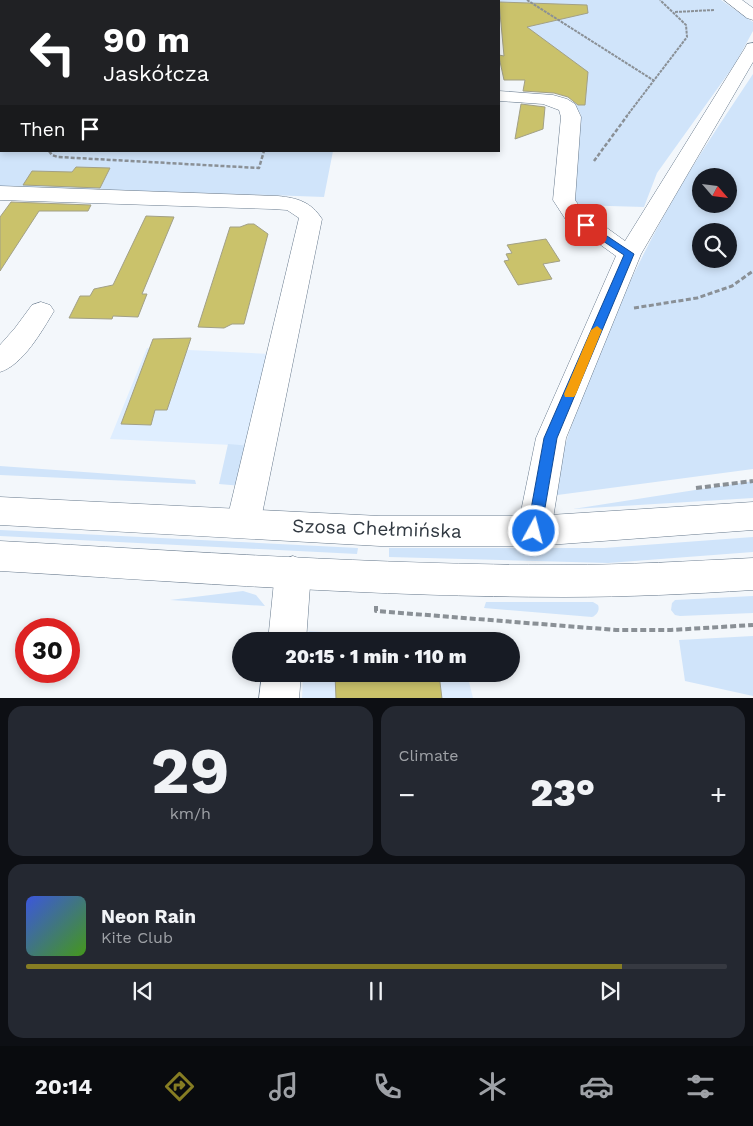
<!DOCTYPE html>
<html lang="en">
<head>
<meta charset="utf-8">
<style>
  :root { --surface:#171b24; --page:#242831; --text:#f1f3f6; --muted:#9ea1a6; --line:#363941; --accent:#867d23 }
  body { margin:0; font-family:"Work Sans",sans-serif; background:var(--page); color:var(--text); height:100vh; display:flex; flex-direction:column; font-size:19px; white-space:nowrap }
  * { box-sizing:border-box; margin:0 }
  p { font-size:16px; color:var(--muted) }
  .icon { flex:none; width:28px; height:28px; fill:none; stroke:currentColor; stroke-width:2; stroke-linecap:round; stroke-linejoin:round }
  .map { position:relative; height:698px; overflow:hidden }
  .drawer { display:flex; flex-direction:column; gap:8px; padding:8px; background:#0d0f14; flex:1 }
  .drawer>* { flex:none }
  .top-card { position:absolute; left:0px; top:0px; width:500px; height:152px; box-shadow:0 2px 8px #0003; background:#202124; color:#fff; overflow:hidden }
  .needle { width:32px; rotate:118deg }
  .controls { position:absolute; left:692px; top:168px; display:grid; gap:10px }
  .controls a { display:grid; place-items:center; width:45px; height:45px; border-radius:50%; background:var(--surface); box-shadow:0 2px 8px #0003; font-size:25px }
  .speed { position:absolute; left:15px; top:618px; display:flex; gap:10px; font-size:25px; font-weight:700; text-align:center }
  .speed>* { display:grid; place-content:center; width:65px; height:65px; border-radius:50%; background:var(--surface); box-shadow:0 2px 8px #0003; line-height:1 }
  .speed .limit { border:8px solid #d22; background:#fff; color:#111 }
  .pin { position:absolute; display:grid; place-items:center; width:42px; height:42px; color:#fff; margin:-21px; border-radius:10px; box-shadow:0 2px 8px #0006 }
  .me { position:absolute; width:55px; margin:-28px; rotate:7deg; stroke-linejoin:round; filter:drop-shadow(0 0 4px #0008) }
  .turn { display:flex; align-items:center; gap:18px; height:105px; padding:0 20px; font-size:22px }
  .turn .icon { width:65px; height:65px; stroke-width:2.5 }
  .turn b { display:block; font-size:35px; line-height:42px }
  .then { display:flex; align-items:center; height:48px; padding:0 20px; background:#0003; gap:10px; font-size:19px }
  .big { font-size:38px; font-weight:800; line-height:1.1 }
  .drawer .widget { flex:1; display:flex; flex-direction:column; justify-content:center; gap:8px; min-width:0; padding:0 18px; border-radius:15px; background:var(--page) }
  .drawer .dial { align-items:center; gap:0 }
  .dial b { font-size:65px; line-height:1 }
  .song { display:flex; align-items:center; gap:15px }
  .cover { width:60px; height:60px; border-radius:8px; background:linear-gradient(135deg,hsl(230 70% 55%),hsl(100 70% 35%)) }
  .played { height:5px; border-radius:2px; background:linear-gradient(90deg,var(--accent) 85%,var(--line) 85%) }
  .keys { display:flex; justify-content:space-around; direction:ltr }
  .heat { display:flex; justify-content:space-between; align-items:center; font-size:28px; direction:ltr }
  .drawer .tiles { flex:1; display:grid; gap:8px; grid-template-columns:1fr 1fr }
  .widget:last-child { grid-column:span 2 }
  .trip { position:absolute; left:232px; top:632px; width:288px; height:50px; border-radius:25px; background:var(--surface); box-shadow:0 2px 8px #0003; font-weight:800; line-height:50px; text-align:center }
  .dock { display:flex; height:80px; justify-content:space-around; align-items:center; background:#090b0e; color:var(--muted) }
  .dock .icon { width:35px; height:35px }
  .dock .current { color:var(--accent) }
  .dock b { font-size:22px; color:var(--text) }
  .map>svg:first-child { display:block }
</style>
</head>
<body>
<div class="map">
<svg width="753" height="699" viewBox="0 0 753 699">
  <rect width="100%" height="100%" fill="#f3f7fb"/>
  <path fill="#dfeeff" d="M 147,348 L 271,354 L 252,446 L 110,439 Z
    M 309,631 L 459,641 L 308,641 Z
    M 303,674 L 467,674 L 473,698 L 302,699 Z"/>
  <path fill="#d0e4fa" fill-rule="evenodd" d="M 0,0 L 721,0 L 753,22 L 753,31 L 735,64 L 657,173 L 644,207 L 575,205 L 571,200 L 581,115 L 572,100 L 564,65 L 499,21 L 499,1 L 1,1 L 1,151 L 333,151 L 324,197 L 0,186 Z
    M 753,74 L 753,469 L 550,496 C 580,386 626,278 685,179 C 706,144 730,109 753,74 ZM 701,176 L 729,176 L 729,204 L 701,204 ZM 701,231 L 729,231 L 729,259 L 701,259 Z
    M 228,444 L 252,446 L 242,486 L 219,484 Z
    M 0,466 L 195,480 L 196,484 L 0,475 Z
    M 753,481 L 753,498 L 573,509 Z
    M 0,530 L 358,548 L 357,554 L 0,536 Z
    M 753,537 L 753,552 L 608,563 L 389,557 L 389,548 L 604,548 Z
    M 243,591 L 256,595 L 265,606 L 170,600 Z
    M 753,596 L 753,613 L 680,616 L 675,615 L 671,610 L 672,603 L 675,600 Z
    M 486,602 L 593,602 L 598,605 C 600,610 597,615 592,617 L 484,608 Z
    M 753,636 L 753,696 L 685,681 L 679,640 Z"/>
  <path fill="#cac26b" stroke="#a2a086" d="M 499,2 L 587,5 L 588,13 L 527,27 L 588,72 L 585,105 L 578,105 L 568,97 L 554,93 L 523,91 L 525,80 L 504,80 L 499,57 L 499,55 L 504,56 Z
    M 521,104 L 545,107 L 543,129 L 515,139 Z
    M 76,167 L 110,168 L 100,188 L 23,185 L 32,171 L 72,172 Z
    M 11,202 L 91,205 L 88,211 L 39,211 L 0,271 L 0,217 Z
    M 146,216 L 174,217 L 142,294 L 147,294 L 138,317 L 113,316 L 112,319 L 69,318 L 80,296 L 90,296 L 94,289 L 113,285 Z
    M 248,224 L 254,224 L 268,234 L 244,324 L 232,324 L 224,328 L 198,327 L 230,227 L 240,227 Z
    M 546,239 L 560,261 L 543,264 L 552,279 L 518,285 L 504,261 L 509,260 L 506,254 L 512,253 L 507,245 Z
    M 191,338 L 167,410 L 155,410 L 151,425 L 121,424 L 153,339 Z
    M 335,674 L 439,674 L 442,699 L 336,699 Z"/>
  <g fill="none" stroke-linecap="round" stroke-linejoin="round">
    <defs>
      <path id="minor" d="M 724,0 L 742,0 L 753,8 L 753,20 L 747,18 Z
        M 753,43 L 753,62 L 641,254 L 566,438 L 551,531 L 546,541 L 534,546 L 522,541 L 517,531 L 536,438 L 616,256 L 566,220 L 553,200 L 561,117 L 559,110 L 543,104 L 499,101 L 499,91 L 553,95 L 567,99 L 575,104 L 581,117 L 575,200 L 582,210 L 625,241 L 745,48 L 747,44 Z
        M 0,186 L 278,196 C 298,198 311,202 322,219 L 260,524 L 255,534 L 243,538 L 231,534 L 226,524 L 299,218 L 287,210 L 272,209 L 0,200 Z
        M 41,302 L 50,305 L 54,311 C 42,331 23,365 0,372 L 0,345 L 15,328 L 32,305 Z
        M 293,556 L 306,561 L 311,572 L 306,641 L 268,641 L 275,572 L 280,561 Z
        M 262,674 L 301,674 L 299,699 L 259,699 Z"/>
      <path id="secondary" d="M 0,497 L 380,516 L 534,516 L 753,502 L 753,530 L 534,546 L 380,546 L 0,525 Z
        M 0,541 C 188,551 376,565 564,565 C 627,565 690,561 753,558 L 753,590 C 690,594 627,597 564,597 C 376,597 188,582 0,571 Z"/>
    </defs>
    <use href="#minor" stroke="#687a8d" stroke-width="1"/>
    <use href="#secondary" stroke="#687a8d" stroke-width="1"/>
    <path stroke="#8a9096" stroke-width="2" stroke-dasharray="3 1" stroke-linecap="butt" d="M 527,0 L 653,80
      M 152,1 L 154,0
      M 675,12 L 714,10
      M 0,56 L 1,54
      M 626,117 L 687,37 L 686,25 L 660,0"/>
    <path stroke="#8a9096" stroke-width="2.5" stroke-dasharray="4 2" stroke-linecap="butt" d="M 49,151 L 52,155 L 58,157 L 259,168 L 264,151
      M 594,161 L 627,116"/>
    <path stroke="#8a9096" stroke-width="3" stroke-dasharray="5 2.5" stroke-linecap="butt" d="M 634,308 L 697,298 L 732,286 L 753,271"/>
    <path stroke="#8a9096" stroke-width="4" stroke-dasharray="6 3" stroke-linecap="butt" d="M 696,488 L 753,481
      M 376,606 L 376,611 L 616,630 L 671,630 L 753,625"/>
    <use href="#minor" fill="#fff" fill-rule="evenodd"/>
    <use href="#secondary" fill="#fff" fill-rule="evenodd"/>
  </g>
  <path fill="#1a73e8" stroke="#114b97" d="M 586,222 L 634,254 L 557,438 L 541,531 L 539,535 L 534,537 L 529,535 L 527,531 L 544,438 L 624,255 L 582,227 L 581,225 Z"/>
  <path fill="#f59e0b" d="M 597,326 L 602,330 L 576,394 L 574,397 L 565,397 L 564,394 L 591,330 Z"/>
  <g text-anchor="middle" stroke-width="4" stroke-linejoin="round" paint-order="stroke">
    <g font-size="19" fill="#313941" stroke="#fff">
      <text transform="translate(377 528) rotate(2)" y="7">Szosa Chełmińska</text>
    </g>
  </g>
</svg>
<div class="controls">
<a><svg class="needle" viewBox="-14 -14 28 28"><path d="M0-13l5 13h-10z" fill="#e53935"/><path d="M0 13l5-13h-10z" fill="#9ea1a6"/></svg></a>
<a><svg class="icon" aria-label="search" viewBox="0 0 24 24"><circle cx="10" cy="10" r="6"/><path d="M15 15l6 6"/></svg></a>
</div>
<div class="speed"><div class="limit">30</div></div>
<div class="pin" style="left:586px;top:225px;background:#d93025"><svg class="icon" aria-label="arrive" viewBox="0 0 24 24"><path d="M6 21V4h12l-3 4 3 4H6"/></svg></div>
<svg class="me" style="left:534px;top:531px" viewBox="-20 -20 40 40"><circle r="17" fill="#1a73e8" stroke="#fff" stroke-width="3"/><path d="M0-11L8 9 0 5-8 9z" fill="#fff"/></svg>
<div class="trip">20:15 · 1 min · 110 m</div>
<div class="top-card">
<div class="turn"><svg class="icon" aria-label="left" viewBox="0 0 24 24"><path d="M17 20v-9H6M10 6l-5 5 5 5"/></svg><div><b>90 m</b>Jaskółcza</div></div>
<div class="then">Then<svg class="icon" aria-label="arrive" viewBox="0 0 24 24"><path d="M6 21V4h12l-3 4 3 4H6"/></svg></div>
</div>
</div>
<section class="drawer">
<div class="tiles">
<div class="widget dial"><b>29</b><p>km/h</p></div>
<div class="widget"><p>Climate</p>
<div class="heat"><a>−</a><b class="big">23°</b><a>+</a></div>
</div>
<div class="widget">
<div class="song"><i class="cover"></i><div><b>Neon Rain</b><p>Kite Club</p></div></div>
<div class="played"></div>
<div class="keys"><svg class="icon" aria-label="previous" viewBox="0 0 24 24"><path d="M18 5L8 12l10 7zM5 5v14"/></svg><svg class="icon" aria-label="pause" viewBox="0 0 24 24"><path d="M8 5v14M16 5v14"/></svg><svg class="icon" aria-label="next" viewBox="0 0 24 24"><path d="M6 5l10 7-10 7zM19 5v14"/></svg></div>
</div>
</div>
</section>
<nav class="dock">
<b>20:14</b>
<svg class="icon current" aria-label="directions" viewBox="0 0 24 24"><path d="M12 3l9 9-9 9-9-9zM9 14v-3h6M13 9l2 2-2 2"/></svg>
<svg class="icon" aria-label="music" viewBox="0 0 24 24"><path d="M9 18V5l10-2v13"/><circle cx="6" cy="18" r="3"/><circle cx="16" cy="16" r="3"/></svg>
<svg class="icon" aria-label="phone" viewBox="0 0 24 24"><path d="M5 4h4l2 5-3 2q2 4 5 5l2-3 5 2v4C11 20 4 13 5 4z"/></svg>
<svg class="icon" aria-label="climate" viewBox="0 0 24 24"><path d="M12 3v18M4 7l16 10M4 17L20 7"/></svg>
<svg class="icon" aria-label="car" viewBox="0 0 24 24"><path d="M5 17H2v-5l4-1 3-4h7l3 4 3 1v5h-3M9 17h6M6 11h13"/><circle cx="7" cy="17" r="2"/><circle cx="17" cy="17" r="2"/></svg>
<svg class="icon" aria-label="filters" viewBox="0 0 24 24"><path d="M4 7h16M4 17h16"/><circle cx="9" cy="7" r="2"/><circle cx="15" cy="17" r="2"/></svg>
</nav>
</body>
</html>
